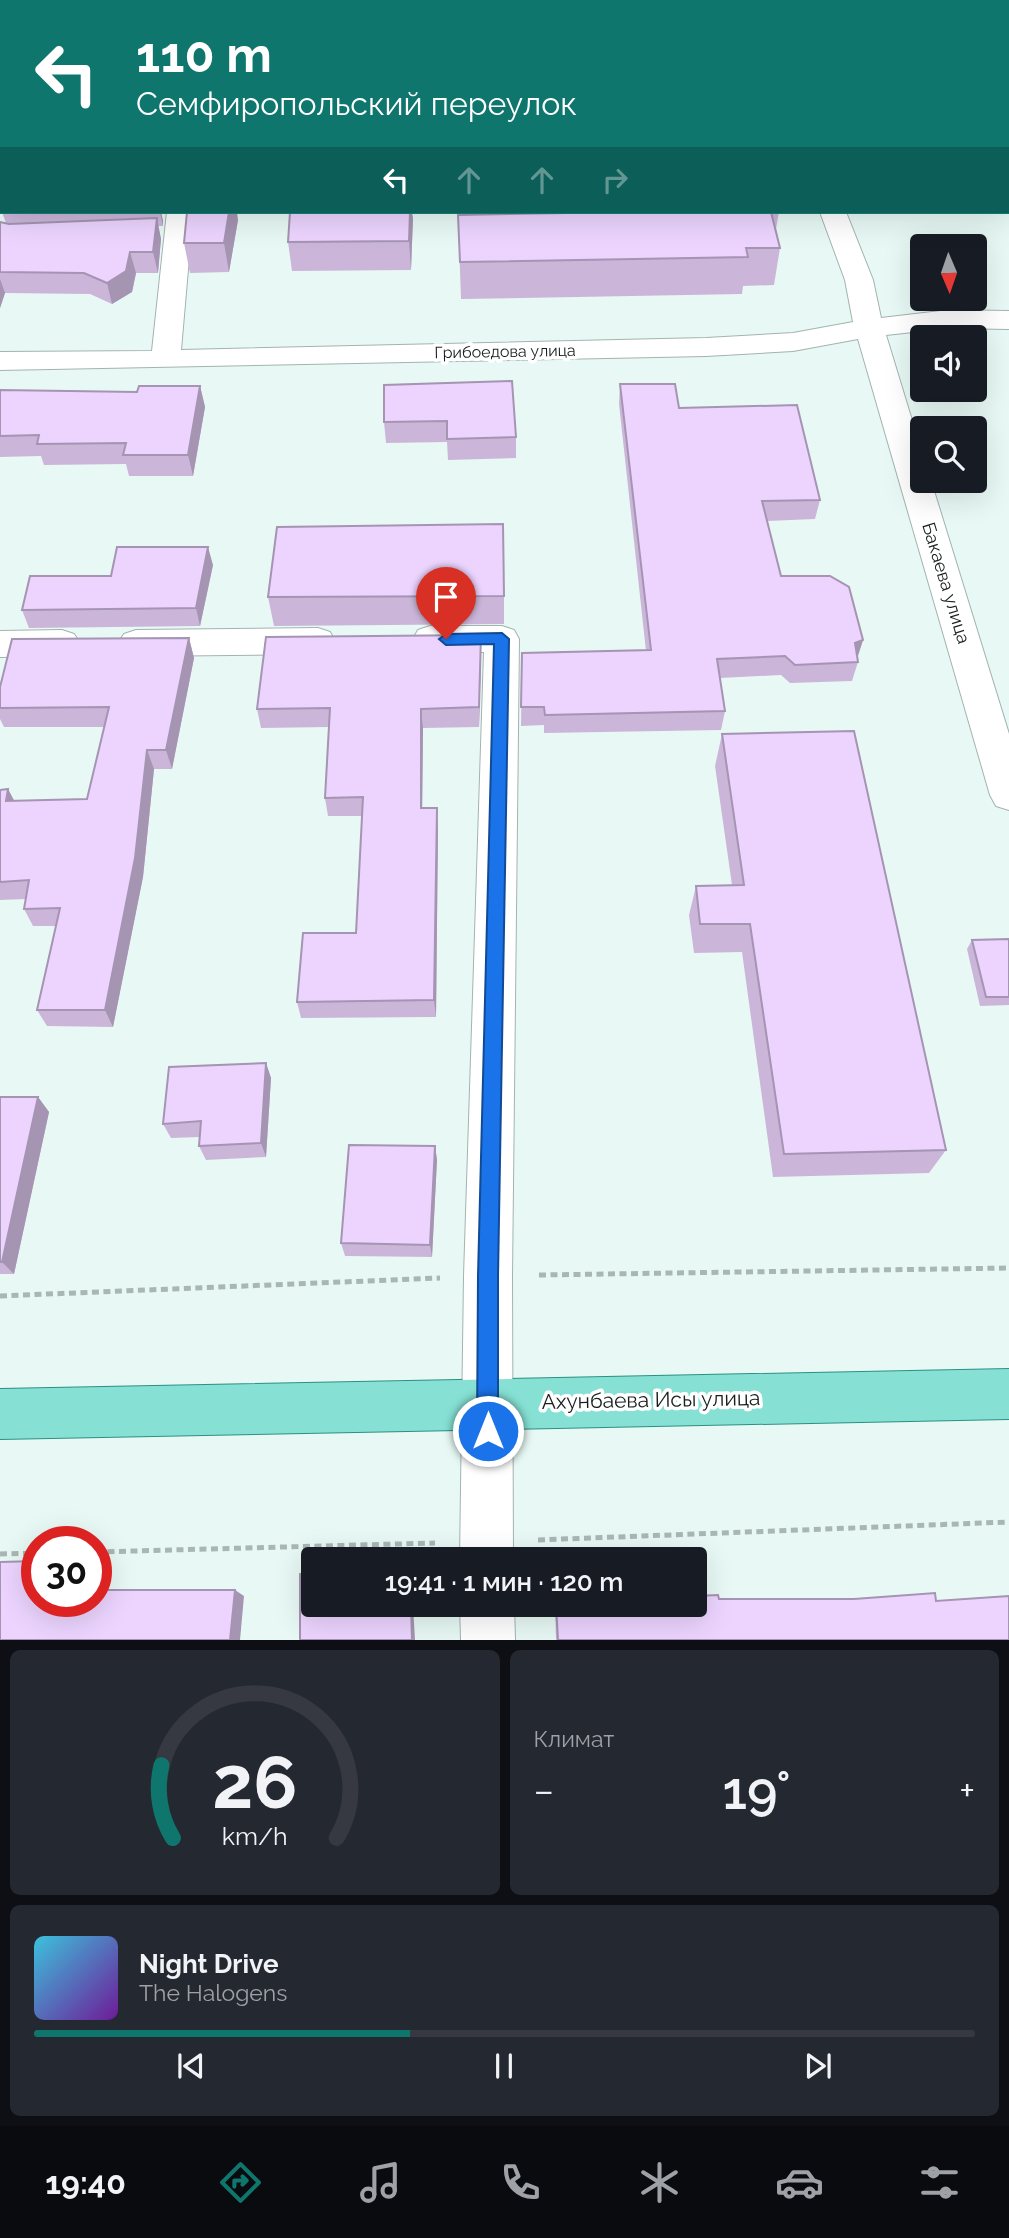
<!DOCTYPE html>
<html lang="ru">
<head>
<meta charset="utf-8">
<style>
  :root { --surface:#171b24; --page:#242831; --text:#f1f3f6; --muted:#9ea1a6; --line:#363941; --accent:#0f766e }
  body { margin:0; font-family:Raleway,sans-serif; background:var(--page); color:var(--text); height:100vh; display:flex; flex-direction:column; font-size:26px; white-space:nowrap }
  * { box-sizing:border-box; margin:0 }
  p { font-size:23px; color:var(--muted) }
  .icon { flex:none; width:38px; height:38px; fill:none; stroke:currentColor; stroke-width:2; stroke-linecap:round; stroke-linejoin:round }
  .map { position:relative; height:1640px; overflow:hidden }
  .panel { display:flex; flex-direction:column; gap:10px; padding:10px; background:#0d0f14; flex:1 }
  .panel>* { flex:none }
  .hud { position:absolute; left:0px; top:0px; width:1010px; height:214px; box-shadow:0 7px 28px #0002; background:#0f766e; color:#fff; overflow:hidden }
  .needle { width:46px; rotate:178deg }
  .fabs { position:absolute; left:910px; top:234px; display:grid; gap:14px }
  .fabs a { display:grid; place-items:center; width:77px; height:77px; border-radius:7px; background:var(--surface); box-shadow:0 7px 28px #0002; font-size:35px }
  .speed { position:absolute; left:21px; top:1526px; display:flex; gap:14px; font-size:35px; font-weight:700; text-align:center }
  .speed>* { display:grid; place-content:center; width:91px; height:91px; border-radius:50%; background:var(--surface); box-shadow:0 7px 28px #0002; line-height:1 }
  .speed .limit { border:10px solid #d22; background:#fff; color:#111 }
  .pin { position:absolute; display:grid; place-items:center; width:60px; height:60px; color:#fff; margin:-72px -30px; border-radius:50% 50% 50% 0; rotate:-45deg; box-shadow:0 0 7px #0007 }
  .pin .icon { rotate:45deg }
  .me { position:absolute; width:77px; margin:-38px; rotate:0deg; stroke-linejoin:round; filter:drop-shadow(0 0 5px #0008) }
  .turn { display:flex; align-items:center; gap:24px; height:147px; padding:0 21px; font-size:32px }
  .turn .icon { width:91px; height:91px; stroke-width:2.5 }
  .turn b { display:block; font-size:49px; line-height:60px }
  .lanes { display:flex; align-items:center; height:66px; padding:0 21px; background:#0003; justify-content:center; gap:35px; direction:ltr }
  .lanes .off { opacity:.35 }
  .big { font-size:52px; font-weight:600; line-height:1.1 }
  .panel .widget { flex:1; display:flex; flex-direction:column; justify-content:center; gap:10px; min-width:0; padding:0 24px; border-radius:10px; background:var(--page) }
  .panel .dial { align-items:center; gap:0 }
  .dial svg { height:182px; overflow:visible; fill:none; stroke:var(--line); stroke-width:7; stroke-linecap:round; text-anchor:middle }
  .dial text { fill:var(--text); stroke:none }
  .song { display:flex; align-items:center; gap:21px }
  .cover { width:84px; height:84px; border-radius:10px; background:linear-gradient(135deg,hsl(190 70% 55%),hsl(280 70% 35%)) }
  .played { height:7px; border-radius:4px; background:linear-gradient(90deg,var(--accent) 40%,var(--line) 40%) }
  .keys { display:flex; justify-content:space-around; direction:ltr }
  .heat { display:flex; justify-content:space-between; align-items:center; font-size:38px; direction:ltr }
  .panel .tiles { flex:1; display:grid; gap:10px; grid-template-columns:1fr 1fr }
  .widget:last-child { grid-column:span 2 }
  .trip { position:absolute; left:301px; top:1547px; width:406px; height:70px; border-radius:7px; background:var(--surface); box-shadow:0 7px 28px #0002; font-weight:600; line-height:70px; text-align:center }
  .dock { display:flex; height:112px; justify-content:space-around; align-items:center; background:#090b0e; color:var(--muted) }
  .dock .icon { width:49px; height:49px }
  .dock .current { color:var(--accent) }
  .dock b { font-size:32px; color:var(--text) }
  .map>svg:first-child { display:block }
</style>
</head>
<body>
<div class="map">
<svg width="1009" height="1640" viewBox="0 0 1009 1640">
  <rect width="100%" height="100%" fill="#e8f9f5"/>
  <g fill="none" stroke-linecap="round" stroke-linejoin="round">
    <defs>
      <path id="service" d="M 0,37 L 2,37 L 2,45 L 0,45 Z"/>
      <path id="minor" d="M 0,0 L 13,2 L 2,2 L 0,14 Z
        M 739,0 L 761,0 L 762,2 L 740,2 Z
        M 167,212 L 193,212 L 181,350 L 706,338 L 793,333 L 853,322 L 845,280 L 820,212 L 846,212 L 873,280 L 881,318 L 949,310 L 1009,311 L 1009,329 L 949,328 L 886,335 L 922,453 L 922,481 L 931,481 L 1009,734 L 1009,810 L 996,806 L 990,795 L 858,339 L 793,351 L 706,356 L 0,370 L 0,352 L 152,351 Z
        M 430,626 L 502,626 L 514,630 L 519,639 L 512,1276 L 513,1559 L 460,1559 L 464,1276 L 484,652 L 430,652 L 418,648 L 413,639 L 418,630 Z
        M 318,628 L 330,632 L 335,641 L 330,650 L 318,654 L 136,656 L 124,652 L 118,643 L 124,634 L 136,630 Z
        M 62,630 L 74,634 L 80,643 L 74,652 L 62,656 L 0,657 L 0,631 Z
        M 460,1605 L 514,1605 L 515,1640 L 461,1640 Z"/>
      <path id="primary" d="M 1009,1369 L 1009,1419 L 0,1439 L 0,1389 Z"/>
    </defs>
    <use href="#service" stroke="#a3b3b0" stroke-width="1"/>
    <use href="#minor" stroke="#a3b3b0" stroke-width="2"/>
    <use href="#primary" stroke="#2b9082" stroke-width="2"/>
    <path stroke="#a9b7b4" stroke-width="5" stroke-dasharray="7 4.5" stroke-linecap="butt" d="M 539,1275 L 1009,1268
      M 0,1296 L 440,1278
      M 538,1540 L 1009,1522
      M 96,1552 L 435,1543
      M 0,1554 L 37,1553"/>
    <use href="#service" fill="#fff" fill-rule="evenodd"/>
    <use href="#minor" fill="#fff" fill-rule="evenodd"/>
    <use href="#primary" fill="#86e1d4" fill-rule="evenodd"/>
  </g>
  <path fill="#cbb6da" d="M 589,0 L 717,0 L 717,2 L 592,2 Z
    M 914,0 L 1009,0 L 1009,161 L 1008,161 L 1008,2 L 914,2 Z
    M 2,212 L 161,212 L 163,221 L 163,226 L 158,226 L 161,239 L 158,273 L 136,273 L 132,292 L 112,304 L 90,294 L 5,293 L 0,308 L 0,222 L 6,223 Z
    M 628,212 L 779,212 L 776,229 L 780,248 L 774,285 L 743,286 L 742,294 L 461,299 L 458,215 Z
    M 413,218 L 411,270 L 292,271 L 288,242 Z
    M 238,220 L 229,272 L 190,273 L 184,243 Z
    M 620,384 L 679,408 L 820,500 L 815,519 L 767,521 L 781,576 L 863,640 L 857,658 L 858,662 L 852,681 L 790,683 L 781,675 L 720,678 L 725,711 L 721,730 L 544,733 L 544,725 L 521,726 L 522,653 L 646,651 L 619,404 Z
    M 384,385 L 516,437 L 516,458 L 448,460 L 447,442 L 386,443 L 384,422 Z
    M 200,386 L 205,407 L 193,476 L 129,476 L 126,464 L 44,465 L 41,456 L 0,457 L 0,390 L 137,392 Z
    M 213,565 L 200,626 L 29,628 L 22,610 L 111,576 Z
    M 504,596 L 504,624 L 274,626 L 268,597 Z
    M 189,638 L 194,658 L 172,769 L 154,769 L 143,877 L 113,1027 L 47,1026 L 37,1010 L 56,926 L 33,926 L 24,909 L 26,899 L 0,900 L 0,790 L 8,789 L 14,801 L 87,799 L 104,727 L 4,727 L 0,719 L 0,687 Z
    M 481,655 L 479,727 L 423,728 L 422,808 L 438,826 L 436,1017 L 301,1018 L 297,1002 L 356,933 L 362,816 L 328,816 L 325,798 L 329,727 L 261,728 L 257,709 Z
    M 722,734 L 946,1150 L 929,1173 L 773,1177 L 742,952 L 694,953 L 689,915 L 696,886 L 732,885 L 715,766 Z
    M 1009,939 L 1009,1005 L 980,1006 L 967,949 L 972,940 Z
    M 266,1063 L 271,1078 L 266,1157 L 206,1160 L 199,1146 L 200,1137 L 171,1138 L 163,1124 Z
    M 0,1097 L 38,1097 L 49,1112 L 14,1274 L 0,1274 Z
    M 435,1146 L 437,1160 L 432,1257 L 345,1256 L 341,1243 Z
    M 719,1599 L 936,1601 L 1009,1640 L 556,1640 L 555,1605 L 695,1605 Z"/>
  <path fill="#a594b2" d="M 120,0 L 132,0 L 132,2 L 120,2 Z
    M 160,212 L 161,212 L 163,221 L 163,226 Z
    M 229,212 L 237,212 L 238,220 L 229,272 L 224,243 Z
    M 410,212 L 412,212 L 413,218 L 411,270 L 409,241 Z
    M 157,218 L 161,239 L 158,273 L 153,252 Z
    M 130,252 L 136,273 L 132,292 L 112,304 L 107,283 Z
    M 0,279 L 5,293 L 0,308 Z
    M 200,386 L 205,407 L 193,476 L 188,455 Z
    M 208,547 L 213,565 L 200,626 L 196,608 Z
    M 481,635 L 481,655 L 479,727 L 479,707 Z
    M 189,638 L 194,658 L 172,769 L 166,750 Z
    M 863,640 L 857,659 L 855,643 Z
    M 421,709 L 423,728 L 422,826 L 421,808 Z
    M 147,750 L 154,769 L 143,877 L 113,1027 L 105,1010 Z
    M 8,789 L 18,808 L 6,801 Z
    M 437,808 L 438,826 L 436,1017 L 434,1000 Z
    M 266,1063 L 271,1078 L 266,1157 L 261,1143 Z
    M 38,1097 L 49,1112 L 14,1274 L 2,1262 Z
    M 435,1146 L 437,1160 L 432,1257 L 430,1245 Z
    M 235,1590 L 244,1596 L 240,1640 L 230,1640 Z
    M 411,1605 L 413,1605 L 415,1640 L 412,1640 Z"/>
  <path fill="#ecd4fe" stroke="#a594b2" stroke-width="2" d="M 59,0 L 120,0 L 120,2 L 58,2 Z
    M 265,0 L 393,0 L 393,2 L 264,2 Z
    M 660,0 L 717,0 L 717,2 L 664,2 Z
    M 927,0 L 1009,0 L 1009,135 L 1008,134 L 1008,2 L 928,2 Z
    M 187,212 L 229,212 L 224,243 L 184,243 Z
    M 290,212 L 410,212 L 409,241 L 288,242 Z
    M 628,212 L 771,212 L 780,248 L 746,248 L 748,257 L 460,262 L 458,215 Z
    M 157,218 L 153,252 L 130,252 L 126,271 L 107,283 L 84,273 L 0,272 L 0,222 L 9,224 Z
    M 512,381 L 516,437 L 447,439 L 447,421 L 384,422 L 384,385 Z
    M 620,384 L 675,384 L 679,408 L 797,405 L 820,500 L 762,501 L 781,576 L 830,576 L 849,587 L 863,640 L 855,643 L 858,662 L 795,665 L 785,656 L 717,659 L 725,711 L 545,715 L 544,707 L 521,707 L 522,653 L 651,650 Z
    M 139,386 L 200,386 L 188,455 L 123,455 L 126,443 L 37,444 L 39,435 L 0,436 L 0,390 L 137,392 Z
    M 503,524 L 504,596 L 268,597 L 277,527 Z
    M 117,547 L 208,547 L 196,608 L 22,610 L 30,576 L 111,576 Z
    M 481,635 L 479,707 L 421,709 L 421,808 L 437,808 L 434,1000 L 297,1002 L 303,933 L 356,933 L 363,797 L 325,798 L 330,708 L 257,709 L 266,637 Z
    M 189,638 L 166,750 L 147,750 L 135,858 L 105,1010 L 37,1010 L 60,908 L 24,909 L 29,880 L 0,882 L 0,790 L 8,789 L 6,801 L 87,799 L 109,707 L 0,708 L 0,687 L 12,639 Z
    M 854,731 L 946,1150 L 784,1154 L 750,924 L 700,924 L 696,886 L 744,885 L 722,734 Z
    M 1009,939 L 1009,997 L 986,997 L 972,940 Z
    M 266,1063 L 261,1143 L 199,1146 L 201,1121 L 163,1124 L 169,1067 Z
    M 0,1097 L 38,1097 L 2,1262 L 0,1262 Z
    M 349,1145 L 435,1146 L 430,1245 L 341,1243 Z
    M 37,1561 L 37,1601 L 96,1601 L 96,1590 L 235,1590 L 230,1640 L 0,1640 L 0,1562 Z
    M 313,1572 L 313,1605 L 411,1605 L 412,1640 L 300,1640 L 300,1574 Z
    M 935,1593 L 936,1601 L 1009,1596 L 1009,1640 L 558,1640 L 556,1605 L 695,1605 L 695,1596 L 718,1595 L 719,1599 L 854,1599 Z"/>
  <path fill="#1a73e8" stroke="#114b97" stroke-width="2" d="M 502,633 L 509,639 L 498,1276 L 498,1431 L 495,1439 L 488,1442 L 481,1439 L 477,1431 L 478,1276 L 494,644 L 446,645 L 439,639 L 446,634 Z"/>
  <g text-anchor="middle" stroke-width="7" stroke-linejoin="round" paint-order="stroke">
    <g font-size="16" fill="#191f1e" stroke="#fff">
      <text transform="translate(505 351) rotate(-1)" y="6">Грибоедова улица</text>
    </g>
    <g font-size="18" fill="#191f1e" stroke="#fff">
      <text transform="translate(946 583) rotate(73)" y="6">Бакаева улица</text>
    </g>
    <g font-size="21" fill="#191f1e" stroke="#fff">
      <text transform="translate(651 1400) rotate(-1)" y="7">Ахунбаева Исы улица</text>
    </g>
  </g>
</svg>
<div class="fabs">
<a><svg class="needle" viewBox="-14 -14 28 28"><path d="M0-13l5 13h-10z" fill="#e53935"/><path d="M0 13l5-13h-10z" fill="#9ea1a6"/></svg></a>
<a><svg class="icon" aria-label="sound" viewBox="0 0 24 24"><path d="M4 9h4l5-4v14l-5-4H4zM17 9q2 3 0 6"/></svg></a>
<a><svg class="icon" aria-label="search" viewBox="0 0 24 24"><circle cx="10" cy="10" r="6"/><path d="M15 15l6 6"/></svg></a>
</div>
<div class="speed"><div class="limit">30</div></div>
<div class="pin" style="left:446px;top:639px;background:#d93025"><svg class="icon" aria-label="arrive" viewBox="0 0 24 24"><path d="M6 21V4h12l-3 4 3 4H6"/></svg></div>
<svg class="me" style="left:488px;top:1431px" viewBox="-20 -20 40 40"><circle r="17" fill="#1a73e8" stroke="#fff" stroke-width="3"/><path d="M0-11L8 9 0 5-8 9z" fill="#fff"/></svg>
<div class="trip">19:41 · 1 мин · 120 m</div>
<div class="hud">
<div class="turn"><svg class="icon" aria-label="left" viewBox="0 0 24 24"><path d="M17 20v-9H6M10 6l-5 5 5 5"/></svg><div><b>110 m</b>Семфиропольский переулок</div></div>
<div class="lanes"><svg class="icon" aria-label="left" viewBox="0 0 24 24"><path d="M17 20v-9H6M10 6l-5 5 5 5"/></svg><svg class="icon off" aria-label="ahead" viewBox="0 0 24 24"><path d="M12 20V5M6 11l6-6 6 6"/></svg><svg class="icon off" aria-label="ahead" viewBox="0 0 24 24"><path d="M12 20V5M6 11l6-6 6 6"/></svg><svg class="icon off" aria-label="right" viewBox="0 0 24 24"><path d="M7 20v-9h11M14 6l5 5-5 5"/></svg></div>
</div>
</div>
<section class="panel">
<div class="tiles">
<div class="widget dial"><svg viewBox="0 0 100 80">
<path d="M14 69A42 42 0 1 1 86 69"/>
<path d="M14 69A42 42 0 0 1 9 37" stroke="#0f766e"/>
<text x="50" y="56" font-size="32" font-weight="700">26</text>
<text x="50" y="72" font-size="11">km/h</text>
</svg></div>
<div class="widget"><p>Климат</p>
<div class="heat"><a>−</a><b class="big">19°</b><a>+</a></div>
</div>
<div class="widget">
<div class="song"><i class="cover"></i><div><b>Night Drive</b><p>The Halogens</p></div></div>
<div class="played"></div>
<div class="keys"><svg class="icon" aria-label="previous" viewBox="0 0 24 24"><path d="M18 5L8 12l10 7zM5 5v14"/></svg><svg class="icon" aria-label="pause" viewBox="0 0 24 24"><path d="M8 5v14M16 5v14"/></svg><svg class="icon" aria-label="next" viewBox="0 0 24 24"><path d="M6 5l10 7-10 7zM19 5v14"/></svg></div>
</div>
</div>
</section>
<nav class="dock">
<b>19:40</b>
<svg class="icon current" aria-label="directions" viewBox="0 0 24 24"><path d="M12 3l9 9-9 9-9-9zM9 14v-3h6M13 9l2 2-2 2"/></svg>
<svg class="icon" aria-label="music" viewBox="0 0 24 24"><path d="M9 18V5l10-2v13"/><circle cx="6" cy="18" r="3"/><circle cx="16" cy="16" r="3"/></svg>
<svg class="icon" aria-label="phone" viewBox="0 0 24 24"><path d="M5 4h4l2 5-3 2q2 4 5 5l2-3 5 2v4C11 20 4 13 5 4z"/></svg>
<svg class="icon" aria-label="climate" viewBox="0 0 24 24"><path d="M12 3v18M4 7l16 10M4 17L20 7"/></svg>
<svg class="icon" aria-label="car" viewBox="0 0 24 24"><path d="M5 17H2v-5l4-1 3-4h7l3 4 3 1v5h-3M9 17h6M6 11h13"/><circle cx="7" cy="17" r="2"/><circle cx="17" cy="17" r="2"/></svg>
<svg class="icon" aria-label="filters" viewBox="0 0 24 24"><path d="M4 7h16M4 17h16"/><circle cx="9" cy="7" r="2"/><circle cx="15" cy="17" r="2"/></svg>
</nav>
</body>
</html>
